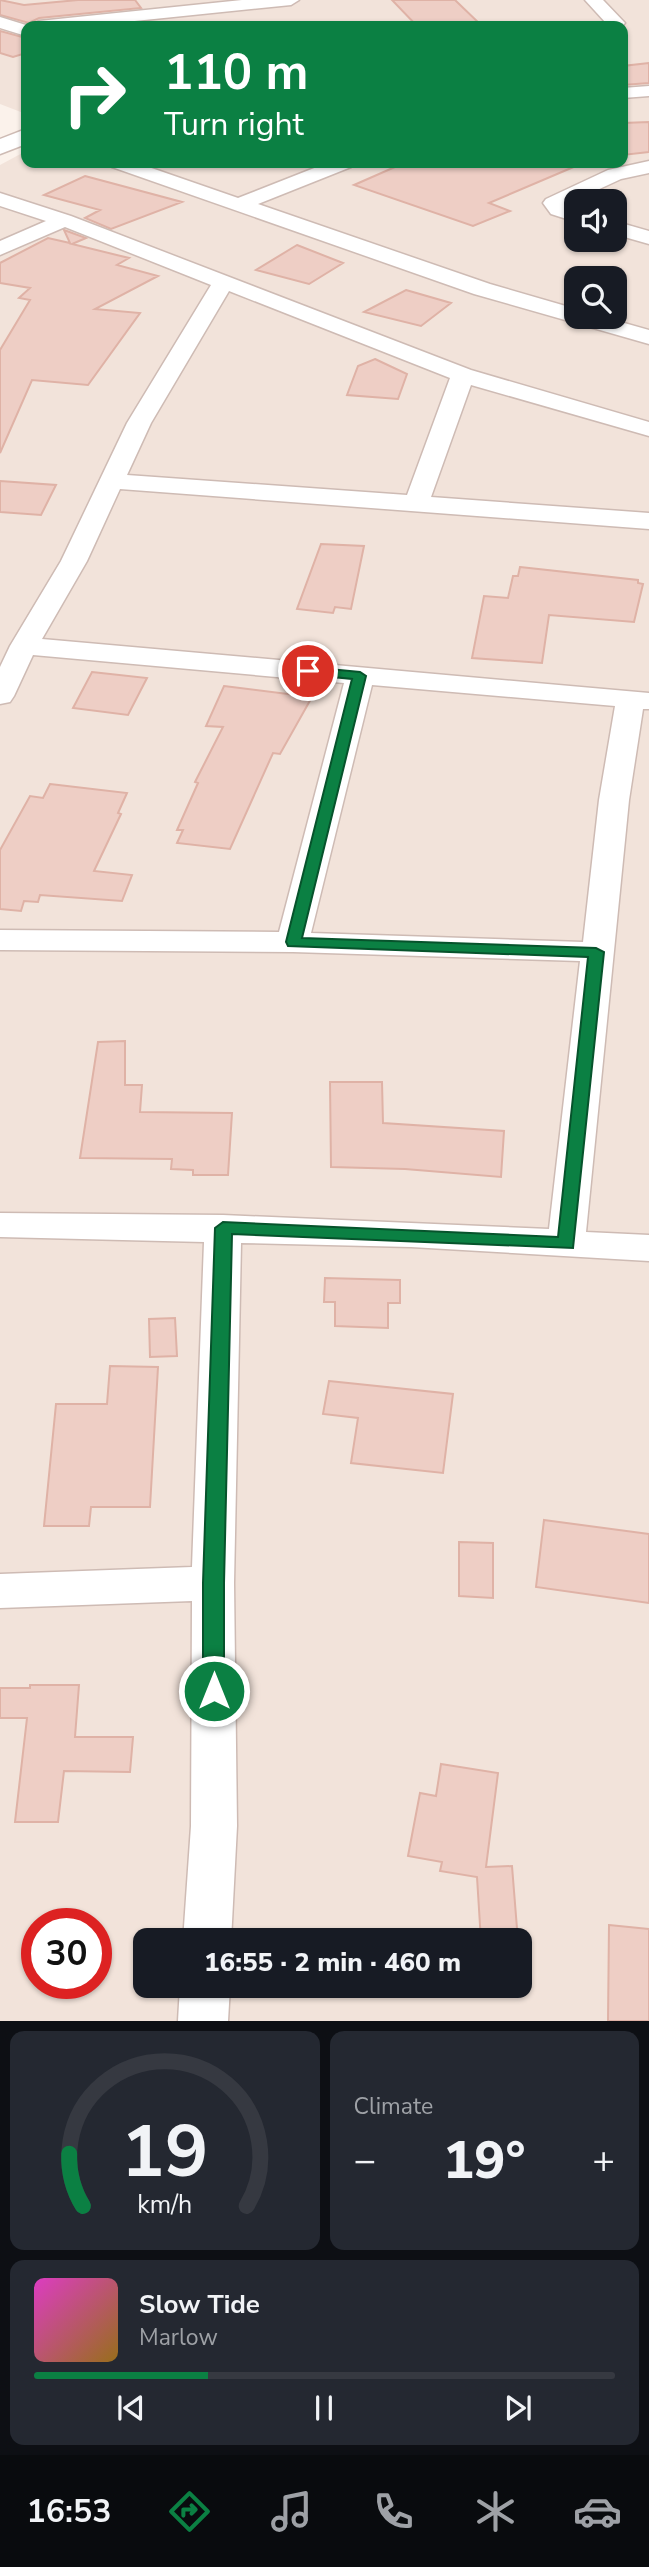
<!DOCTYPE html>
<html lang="en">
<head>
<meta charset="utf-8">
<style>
  :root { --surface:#171b24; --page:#242831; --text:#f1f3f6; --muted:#9ea1a6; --line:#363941; --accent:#0b8043 }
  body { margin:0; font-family:"Nunito Sans",sans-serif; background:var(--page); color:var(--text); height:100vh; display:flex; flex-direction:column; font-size:26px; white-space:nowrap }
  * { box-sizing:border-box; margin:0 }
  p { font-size:23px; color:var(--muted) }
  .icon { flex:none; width:38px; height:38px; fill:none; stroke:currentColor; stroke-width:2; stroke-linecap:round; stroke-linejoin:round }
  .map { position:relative; height:2021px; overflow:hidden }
  .sheet { display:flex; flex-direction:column; gap:10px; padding:10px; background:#0d0f14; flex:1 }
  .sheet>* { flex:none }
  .top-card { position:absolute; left:21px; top:21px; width:607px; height:147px; border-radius:14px; box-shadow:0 2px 5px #0004; background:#0b8043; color:#fff; overflow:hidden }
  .tools { position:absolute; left:564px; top:189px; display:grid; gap:14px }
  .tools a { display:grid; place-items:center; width:63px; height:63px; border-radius:14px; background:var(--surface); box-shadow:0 2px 5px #0004; font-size:35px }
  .speed { position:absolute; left:21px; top:1908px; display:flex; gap:14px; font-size:35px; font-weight:700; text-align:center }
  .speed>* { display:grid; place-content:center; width:91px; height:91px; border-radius:50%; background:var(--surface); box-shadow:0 2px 5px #0004; line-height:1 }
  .speed .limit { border:10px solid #d22; background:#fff; color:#111 }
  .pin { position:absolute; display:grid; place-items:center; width:60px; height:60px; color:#fff; margin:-30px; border:4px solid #fff; border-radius:50%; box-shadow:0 2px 7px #0007 }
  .me { position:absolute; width:77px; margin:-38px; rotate:0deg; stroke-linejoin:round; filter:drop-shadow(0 0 5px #0008) }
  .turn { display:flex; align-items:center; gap:24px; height:147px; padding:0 28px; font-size:32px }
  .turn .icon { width:91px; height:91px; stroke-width:2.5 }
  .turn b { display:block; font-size:49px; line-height:60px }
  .big { font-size:52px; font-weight:800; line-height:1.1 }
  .sheet .card { flex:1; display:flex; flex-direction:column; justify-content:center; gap:10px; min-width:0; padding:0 24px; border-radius:14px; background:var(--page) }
  .sheet .dial { align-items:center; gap:0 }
  .dial svg { height:182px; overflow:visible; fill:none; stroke:var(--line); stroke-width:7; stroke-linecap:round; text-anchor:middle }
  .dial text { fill:var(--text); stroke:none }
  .song { display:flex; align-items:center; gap:21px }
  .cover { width:84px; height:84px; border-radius:10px; background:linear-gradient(135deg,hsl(310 70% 55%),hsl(40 70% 35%)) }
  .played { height:7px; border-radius:4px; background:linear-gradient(90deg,var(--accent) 30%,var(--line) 30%) }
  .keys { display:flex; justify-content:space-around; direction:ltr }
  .heat { display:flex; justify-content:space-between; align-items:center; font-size:38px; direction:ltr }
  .sheet .tiles { flex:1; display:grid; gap:10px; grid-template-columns:1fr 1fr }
  .card:last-child { grid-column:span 2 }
  .trip { position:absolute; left:133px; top:1928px; width:399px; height:70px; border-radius:14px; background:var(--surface); box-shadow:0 2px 5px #0004; font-weight:800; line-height:70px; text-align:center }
  .menu { display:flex; height:112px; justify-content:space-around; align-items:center; background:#090b0e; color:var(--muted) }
  .menu .icon { width:49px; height:49px }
  .menu .on { color:var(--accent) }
  .menu b { font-size:32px; color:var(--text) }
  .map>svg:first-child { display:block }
</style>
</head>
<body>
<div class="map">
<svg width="649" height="2021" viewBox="0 0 649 2021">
  <rect width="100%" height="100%" fill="#fbf2eb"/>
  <path fill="#f2e3da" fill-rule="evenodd" d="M 0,0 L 649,0 L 649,2021 L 0,2021 L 0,165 L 26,151 L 26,163 L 623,163 L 623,26 L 26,26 L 26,114 L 0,104 ZM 576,201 L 614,201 L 614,240 L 576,240 ZM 576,278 L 614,278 L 614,317 L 576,317 ZM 37,1923 L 96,1923 L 96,1983 L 37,1983 ZM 145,1941 L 520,1941 L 520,1986 L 145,1986 Z"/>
  <path fill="#eecec5" stroke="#dfb2a6" stroke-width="2" d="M 0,0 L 24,5 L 78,0 L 135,0 L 141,8 L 39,18 L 29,23 L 0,15 Z
    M 392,0 L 455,0 L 482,26 L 417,26 Z
    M 0,31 L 26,38 L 26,53 L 13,57 L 0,53 Z
    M 649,63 L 649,83 L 623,85 L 623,66 Z
    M 649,122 L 649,152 L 623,155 L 623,123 Z
    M 404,163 L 583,163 L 489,203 L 510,211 L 473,226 L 354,185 Z
    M 85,176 L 182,202 L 111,229 L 85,218 L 100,210 L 44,195 Z
    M 64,230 L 86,238 L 72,244 L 129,258 L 117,265 L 158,276 L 95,309 L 140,313 L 88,385 L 32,380 L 0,453 L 0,350 L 30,300 L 19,298 L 30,288 L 0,283 L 0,263 L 48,238 L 70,243 Z
    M 297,245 L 343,263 L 309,284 L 256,270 Z
    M 406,290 L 451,303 L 421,326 L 364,312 Z
    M 375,359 L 407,374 L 398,399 L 347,395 L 358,366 Z
    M 0,481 L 56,485 L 41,515 L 0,512 Z
    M 321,544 L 364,546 L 351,609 L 335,607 L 333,613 L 297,609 Z
    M 520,567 L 638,580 L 638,583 L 643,584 L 634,622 L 549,615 L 542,663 L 472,658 L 484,596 L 508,598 L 513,576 L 518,576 Z
    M 92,672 L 147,678 L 128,715 L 73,708 Z
    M 224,686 L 312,697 L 280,754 L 273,753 L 230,849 L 177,843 L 183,830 L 177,830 L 198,783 L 195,782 L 223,727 L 206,726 Z
    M 50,784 L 127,793 L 118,813 L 121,814 L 94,871 L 132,875 L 122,901 L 40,895 L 38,902 L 24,901 L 21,911 L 0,909 L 0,850 L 30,796 L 43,798 Z
    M 125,1041 L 125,1085 L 142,1085 L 140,1112 L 232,1113 L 228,1175 L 193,1175 L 193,1170 L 171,1169 L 172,1159 L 80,1158 L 98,1042 Z
    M 330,1082 L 382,1082 L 383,1123 L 504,1131 L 501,1177 L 405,1169 L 331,1167 Z
    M 325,1278 L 400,1280 L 400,1303 L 388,1303 L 388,1328 L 335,1326 L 335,1302 L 324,1302 Z
    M 175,1318 L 177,1356 L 150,1357 L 149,1319 Z
    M 110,1366 L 158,1367 L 150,1507 L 91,1507 L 89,1526 L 44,1526 L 56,1404 L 107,1404 Z
    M 329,1381 L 453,1394 L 443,1473 L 351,1463 L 358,1418 L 323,1414 Z
    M 544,1520 L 649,1534 L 649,1603 L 536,1587 Z
    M 459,1542 L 493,1543 L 493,1598 L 459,1596 Z
    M 30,1685 L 79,1685 L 75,1737 L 133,1737 L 130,1772 L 64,1771 L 58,1822 L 15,1822 L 27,1718 L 0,1718 L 0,1688 L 30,1688 Z
    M 441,1764 L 498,1773 L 486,1867 L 512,1866 L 518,1941 L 481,1941 L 477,1877 L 440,1871 L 442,1862 L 408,1856 L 420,1793 L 436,1796 Z
    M 609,1925 L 649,1929 L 649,2021 L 608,2021 Z"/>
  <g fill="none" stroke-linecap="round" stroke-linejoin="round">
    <defs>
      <path id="minor" d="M 242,0 L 299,0 L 291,5 L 86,26 L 30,26 L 39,21 Z
        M 585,0 L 603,0 L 625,23 L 622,26 L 605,26 L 606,23 Z
        M 0,17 L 29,26 L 26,26 L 26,36 L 0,28 Z
        M 649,86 L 649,96 L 623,98 L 623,88 Z
        M 649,161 L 649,173 L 621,179 L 565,205 L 576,209 L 576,222 L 551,214 L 543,203 L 546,199 L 608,170 Z
        M 109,163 L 137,163 L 238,198 L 327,163 L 354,163 L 351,167 L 258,204 L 490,284 L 576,309 L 576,317 L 603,317 L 649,330 L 649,344 L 474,294 L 112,167 Z
        M 0,193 L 71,216 L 471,370 L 649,422 L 649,436 L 471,385 L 431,497 L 649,513 L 649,529 L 120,489 L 87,561 L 42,639 L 649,693 L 649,709 L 643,709 L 629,800 L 586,1232 L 649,1235 L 649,1261 L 411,1247 L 241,1243 L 234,1583 L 237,1826 L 231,1941 L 183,1941 L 191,1826 L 192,1601 L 0,1608 L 0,1574 L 192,1567 L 204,1242 L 0,1237 L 0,1213 L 223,1215 L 549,1229 L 580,961 L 293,952 L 0,950 L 0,930 L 279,932 L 344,683 L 33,655 L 14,696 L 10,702 L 0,704 L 0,667 L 10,646 L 61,561 L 127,423 L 211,285 L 65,227 L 0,255 L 0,241 L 46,221 L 0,206 ZM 229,291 L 450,378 L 407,495 L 127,475 L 151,423 ZM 372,685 L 615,706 L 599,800 L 583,942 L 311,933 Z
        M 614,221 L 649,231 L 649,244 L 614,234 Z
        M 180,1986 L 230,1986 L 228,2021 L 178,2021 Z"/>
      <path id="tertiary" d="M 26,129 L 26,144 L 0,154 L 0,139 Z"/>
    </defs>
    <use href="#minor" stroke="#cebbb4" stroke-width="3"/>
    <use href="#tertiary" stroke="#cebbb4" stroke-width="3"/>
    <use href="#minor" fill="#fff" fill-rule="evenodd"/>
    <use href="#tertiary" fill="#fff" fill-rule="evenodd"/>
  </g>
  <path fill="#0b8043" stroke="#07532c" stroke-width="2" d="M 308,667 L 360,672 L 366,676 L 302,938 L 596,948 L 604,952 L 573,1248 L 232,1234 L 224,1583 L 224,1691 L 221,1697 L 214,1700 L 206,1697 L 203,1691 L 203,1583 L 215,1228 L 223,1222 L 558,1237 L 588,957 L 288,946 L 286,942 L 352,679 L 303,674 L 303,668 Z"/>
</svg>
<div class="tools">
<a><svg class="icon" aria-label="sound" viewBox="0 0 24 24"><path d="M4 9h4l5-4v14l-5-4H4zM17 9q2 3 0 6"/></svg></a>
<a><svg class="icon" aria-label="search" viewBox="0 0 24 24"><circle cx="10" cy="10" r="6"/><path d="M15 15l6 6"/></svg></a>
</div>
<div class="speed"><div class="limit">30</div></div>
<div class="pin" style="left:308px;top:671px;background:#d93025"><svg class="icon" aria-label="arrive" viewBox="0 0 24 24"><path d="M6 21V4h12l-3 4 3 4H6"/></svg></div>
<svg class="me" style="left:214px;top:1691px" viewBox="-20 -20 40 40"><circle r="17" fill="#0b8043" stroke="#fff" stroke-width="3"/><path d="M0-11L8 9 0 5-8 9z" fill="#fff"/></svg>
<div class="trip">16:55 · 2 min · 460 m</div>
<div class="top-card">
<div class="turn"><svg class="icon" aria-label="right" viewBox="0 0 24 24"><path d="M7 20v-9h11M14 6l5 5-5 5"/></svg><div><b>110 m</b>Turn right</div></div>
</div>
</div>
<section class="sheet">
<div class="tiles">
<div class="card dial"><svg viewBox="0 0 100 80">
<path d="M14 69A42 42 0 1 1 86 69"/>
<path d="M14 69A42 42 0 0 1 8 46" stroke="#0b8043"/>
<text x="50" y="56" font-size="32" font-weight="700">19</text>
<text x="50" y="72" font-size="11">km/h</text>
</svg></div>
<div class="card"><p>Climate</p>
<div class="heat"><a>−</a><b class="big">19°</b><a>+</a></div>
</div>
<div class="card">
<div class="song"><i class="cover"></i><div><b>Slow Tide</b><p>Marlow</p></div></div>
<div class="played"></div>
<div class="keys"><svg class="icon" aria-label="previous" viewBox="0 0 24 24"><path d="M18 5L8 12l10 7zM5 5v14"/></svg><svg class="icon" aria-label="pause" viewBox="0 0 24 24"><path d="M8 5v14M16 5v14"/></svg><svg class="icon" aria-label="next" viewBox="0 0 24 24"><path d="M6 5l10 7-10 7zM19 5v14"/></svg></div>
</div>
</div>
</section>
<nav class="menu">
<b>16:53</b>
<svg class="icon on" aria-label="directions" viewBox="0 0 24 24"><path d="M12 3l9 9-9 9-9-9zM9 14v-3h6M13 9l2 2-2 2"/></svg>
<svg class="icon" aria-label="music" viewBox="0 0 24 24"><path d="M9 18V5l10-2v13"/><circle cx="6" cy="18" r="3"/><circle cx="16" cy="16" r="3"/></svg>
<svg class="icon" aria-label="phone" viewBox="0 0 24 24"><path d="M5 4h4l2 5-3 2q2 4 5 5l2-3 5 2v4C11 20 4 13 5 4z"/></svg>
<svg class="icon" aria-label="climate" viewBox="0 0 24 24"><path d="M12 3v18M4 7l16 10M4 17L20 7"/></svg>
<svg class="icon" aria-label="car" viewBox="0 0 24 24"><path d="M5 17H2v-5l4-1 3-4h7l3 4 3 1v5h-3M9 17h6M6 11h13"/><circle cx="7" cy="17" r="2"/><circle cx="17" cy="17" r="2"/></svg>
</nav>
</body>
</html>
